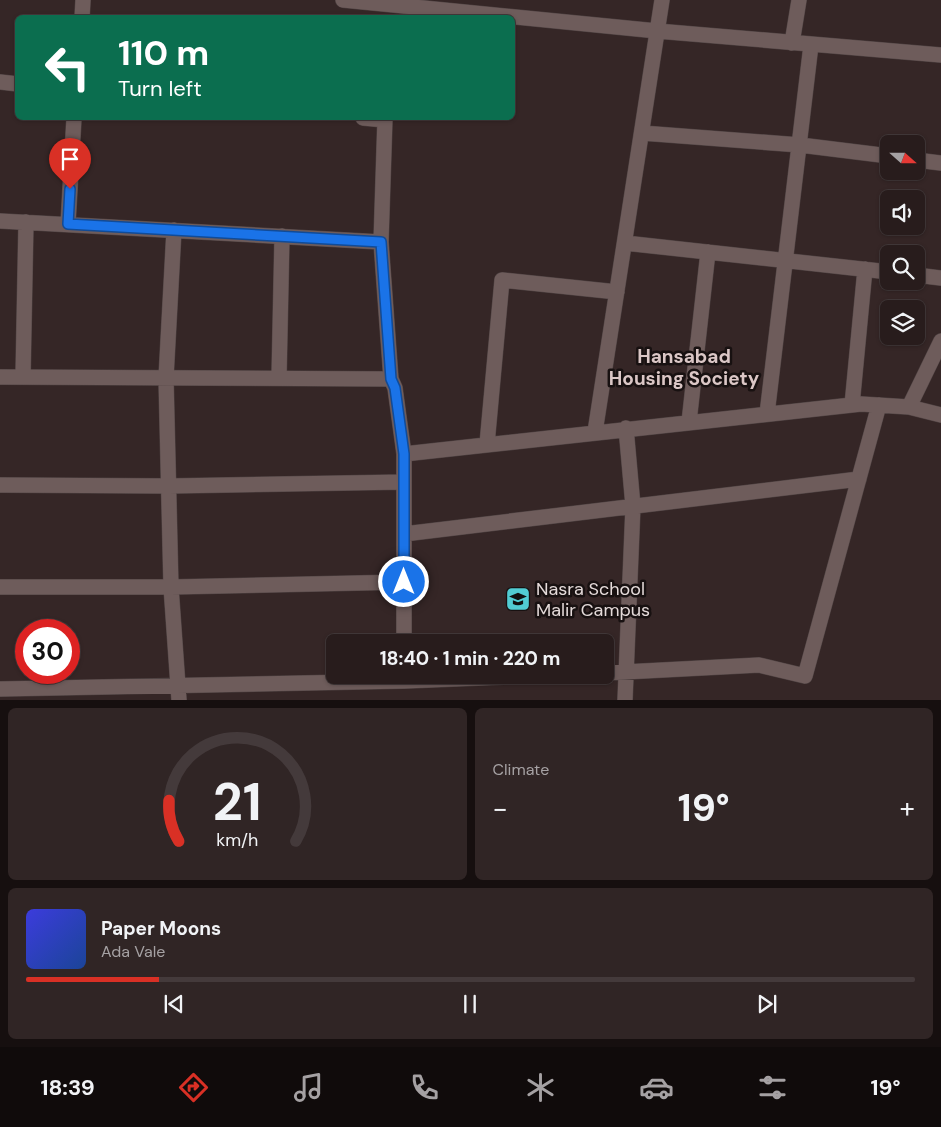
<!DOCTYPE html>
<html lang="en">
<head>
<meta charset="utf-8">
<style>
  :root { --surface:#281c1c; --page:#302525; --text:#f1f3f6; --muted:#a5a1a3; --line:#443a3b; --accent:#d93025 }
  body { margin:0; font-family:"DM Sans",sans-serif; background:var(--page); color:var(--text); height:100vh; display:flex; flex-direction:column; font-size:19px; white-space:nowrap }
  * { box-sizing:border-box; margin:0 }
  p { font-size:16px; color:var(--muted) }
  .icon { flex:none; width:28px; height:28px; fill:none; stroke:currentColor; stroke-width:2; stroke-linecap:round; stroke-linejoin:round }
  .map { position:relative; height:700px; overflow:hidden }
  .sheet { display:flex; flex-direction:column; gap:8px; padding:8px; background:#160f0f; flex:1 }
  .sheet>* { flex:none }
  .top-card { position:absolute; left:15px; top:15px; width:500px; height:105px; border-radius:8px; box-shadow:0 1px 4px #0004,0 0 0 1px var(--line); background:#0b6e4f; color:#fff; overflow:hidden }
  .needle { width:32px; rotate:111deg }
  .tools { position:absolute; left:880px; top:135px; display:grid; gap:10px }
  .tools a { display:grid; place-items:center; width:45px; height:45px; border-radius:8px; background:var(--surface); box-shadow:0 1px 4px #0004,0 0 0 1px var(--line); font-size:25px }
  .speed { position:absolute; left:15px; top:619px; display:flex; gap:10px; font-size:25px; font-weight:700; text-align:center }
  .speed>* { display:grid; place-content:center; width:65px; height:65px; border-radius:50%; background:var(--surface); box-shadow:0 1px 4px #0004,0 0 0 1px var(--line); line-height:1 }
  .speed .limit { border:8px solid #d22; background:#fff; color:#111 }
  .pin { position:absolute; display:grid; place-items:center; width:42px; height:42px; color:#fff; margin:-51px -21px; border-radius:50% 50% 50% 0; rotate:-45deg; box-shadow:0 0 5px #0007 }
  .pin .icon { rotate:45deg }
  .me { position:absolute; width:55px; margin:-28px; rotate:0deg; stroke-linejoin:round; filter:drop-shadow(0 0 4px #0008) }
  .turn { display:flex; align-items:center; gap:18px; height:105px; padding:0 20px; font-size:22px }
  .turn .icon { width:65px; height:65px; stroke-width:2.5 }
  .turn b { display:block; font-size:35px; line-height:42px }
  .big { font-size:38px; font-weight:700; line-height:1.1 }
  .sheet .tile { flex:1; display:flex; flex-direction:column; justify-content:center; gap:8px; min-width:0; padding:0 18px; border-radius:8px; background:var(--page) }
  .sheet .dial { align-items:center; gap:0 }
  .dial svg { height:130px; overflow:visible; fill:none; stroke:var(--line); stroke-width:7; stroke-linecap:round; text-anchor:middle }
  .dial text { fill:var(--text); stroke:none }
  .song { display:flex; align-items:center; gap:15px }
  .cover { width:60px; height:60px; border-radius:8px; background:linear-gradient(135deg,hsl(240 70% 55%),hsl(220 70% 35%)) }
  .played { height:5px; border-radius:2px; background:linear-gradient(90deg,var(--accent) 15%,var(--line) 15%) }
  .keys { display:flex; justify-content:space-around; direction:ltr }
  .heat { display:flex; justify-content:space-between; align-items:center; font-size:28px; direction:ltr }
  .sheet .tiles { flex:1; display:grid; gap:8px; grid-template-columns:1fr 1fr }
  .tile:last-child { grid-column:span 2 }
  .trip { position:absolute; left:326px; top:634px; width:288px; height:50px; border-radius:8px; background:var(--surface); box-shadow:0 1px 4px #0004,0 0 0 1px var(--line); font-weight:700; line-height:50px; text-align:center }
  .tab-bar { display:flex; height:80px; justify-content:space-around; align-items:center; background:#100b0b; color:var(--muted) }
  .tab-bar .icon { width:35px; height:35px }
  .tab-bar .current { color:var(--accent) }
  .tab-bar b { font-size:22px; color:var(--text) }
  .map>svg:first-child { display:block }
</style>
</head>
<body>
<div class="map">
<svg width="941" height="700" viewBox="0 0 941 700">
  <rect width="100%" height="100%" fill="#352626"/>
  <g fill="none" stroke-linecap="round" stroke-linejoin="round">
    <defs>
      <path id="minor" d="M 343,0 L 657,31 L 941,55
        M 82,18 L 83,0
        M 792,43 L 799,0
        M 0,82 L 18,84
        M 363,118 L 385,120
        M 385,118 L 381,242 L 391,379
        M 642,133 L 800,145 L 889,156
        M 916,160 L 941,163
        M 0,221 L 381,242
        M 68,224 L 74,118
        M 174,230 L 166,378 L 171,587 L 179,700
        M 625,243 L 889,272
        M 916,275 L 941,278
        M 0,377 L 391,379 L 395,388 L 404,454 L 861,404 L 909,407 L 941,415
        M 23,377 L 26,222
        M 279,378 L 282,236
        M 852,405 L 865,269
        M 909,407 L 941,341
        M 767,414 L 811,45
        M 689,422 L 708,252
        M 595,432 L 662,0
        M 487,444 L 502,280 L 617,292
        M 0,485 L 169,486 L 404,482
        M 404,534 L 859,479
        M 0,587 L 171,587 L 404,582
        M 404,642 L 404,454
        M 605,673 L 759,665 L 805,676 L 879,405
        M 0,689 L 404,681 L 551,675
        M 625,700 L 633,506 L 626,428"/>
    </defs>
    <use href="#minor" stroke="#504444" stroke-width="16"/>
    <use href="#minor" stroke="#6e5c5b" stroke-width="15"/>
  </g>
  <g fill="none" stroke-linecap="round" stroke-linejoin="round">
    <defs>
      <path id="route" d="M 70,189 L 68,224 L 381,242 L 391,379 L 395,388 L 404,454 L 404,582"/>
    </defs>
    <use href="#route" stroke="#114b97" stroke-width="12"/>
    <use href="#route" stroke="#1a73e8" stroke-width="9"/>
  </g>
  <defs>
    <symbol id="school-square" viewBox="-11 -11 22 22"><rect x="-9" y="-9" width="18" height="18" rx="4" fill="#51ccd3" stroke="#181111"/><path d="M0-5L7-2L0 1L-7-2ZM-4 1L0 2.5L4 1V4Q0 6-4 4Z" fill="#111"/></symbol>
  </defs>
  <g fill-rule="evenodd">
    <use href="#school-square" x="504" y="585" width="28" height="28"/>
  </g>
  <g text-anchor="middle" stroke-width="5" stroke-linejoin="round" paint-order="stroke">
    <g font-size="18" fill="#e5dbda" stroke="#181111" text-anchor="start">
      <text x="536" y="595">Nasra School<tspan x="536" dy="21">Malir Campus</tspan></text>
    </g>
    <g font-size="19" font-weight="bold" fill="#dbc7c6" stroke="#181111">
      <text x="684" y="363">Hansabad<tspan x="684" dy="22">Housing Society</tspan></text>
    </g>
  </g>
</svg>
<div class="tools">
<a><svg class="needle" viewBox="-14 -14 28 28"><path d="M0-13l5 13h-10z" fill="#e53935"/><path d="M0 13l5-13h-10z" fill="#a5a1a3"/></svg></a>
<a><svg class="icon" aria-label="sound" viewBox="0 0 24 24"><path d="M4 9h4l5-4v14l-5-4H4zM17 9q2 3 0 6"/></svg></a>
<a><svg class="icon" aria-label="search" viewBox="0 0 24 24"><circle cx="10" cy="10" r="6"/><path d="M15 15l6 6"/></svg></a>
<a><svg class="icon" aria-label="layers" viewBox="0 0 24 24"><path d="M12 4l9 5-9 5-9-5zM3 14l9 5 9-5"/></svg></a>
</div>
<div class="speed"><div class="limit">30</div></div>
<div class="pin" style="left:70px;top:189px;background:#d93025"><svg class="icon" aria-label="arrive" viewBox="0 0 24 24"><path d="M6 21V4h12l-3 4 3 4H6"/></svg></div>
<svg class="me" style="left:404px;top:582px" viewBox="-20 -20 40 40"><circle r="17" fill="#1a73e8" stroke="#fff" stroke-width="3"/><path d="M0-11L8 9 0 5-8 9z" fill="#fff"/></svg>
<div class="trip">18:40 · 1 min · 220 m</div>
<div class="top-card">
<div class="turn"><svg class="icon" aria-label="left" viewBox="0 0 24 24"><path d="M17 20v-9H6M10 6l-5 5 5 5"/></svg><div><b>110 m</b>Turn left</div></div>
</div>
</div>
<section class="sheet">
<div class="tiles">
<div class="tile dial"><svg viewBox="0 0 100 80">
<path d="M14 69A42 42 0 1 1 86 69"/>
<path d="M14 69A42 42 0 0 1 8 44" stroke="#d93025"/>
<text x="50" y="56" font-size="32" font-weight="700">21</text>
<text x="50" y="72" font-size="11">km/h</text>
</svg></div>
<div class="tile"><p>Climate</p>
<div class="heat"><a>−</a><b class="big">19°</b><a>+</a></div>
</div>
<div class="tile">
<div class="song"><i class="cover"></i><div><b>Paper Moons</b><p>Ada Vale</p></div></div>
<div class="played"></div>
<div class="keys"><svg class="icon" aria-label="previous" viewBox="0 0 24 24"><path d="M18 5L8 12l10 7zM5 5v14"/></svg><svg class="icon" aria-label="pause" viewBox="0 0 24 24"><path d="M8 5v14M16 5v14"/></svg><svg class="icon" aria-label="next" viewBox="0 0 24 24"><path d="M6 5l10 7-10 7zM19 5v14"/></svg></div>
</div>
</div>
</section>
<nav class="tab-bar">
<b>18:39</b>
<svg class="icon current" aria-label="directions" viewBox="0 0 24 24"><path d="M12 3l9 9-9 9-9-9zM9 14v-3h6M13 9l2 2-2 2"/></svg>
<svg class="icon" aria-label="music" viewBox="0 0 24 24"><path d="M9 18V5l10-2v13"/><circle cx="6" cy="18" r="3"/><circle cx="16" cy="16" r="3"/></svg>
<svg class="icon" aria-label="phone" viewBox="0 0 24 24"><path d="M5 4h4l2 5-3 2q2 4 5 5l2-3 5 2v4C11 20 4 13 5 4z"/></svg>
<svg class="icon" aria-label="climate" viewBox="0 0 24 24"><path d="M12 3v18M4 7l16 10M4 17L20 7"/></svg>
<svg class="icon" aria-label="car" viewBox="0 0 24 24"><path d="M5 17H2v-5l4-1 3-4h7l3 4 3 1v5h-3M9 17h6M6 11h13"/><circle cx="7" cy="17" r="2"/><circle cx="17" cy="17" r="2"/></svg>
<svg class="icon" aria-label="filters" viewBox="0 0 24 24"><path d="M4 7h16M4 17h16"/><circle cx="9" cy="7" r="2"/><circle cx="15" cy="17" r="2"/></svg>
<b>19°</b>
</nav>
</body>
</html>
